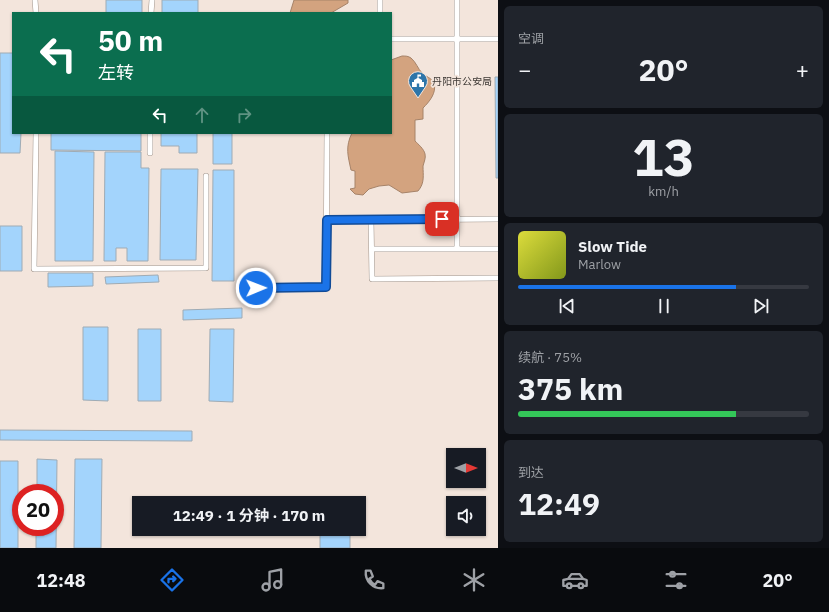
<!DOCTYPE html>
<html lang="zh">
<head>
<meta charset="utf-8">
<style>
  :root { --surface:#171b24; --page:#20242c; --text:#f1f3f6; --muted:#9ea1a6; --line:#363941; --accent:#1a73e8 }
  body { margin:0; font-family:"IBM Plex Sans","Noto Sans SC",sans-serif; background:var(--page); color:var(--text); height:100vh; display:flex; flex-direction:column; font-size:15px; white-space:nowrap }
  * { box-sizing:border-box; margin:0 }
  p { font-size:13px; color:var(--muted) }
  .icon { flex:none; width:22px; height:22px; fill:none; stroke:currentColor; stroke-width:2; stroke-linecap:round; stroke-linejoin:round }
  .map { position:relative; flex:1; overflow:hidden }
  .drawer { display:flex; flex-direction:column; gap:6px; padding:6px; background:#0d0f14; width:331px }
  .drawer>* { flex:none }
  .top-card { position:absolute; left:12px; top:12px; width:380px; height:122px; border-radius:0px; box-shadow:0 1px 3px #0004; background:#0b6e4f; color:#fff; overflow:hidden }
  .needle { width:26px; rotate:90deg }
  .controls { position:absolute; left:446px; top:448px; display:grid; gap:8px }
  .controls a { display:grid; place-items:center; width:40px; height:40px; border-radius:0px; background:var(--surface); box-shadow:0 1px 3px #0004; font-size:20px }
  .speed { position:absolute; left:12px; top:484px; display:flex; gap:8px; font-size:20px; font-weight:700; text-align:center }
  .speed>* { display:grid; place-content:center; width:52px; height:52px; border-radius:50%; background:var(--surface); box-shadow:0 1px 3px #0004; line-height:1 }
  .speed .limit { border:6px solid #d22; background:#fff; color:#111 }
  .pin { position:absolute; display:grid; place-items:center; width:34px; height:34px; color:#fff; margin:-17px; border-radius:8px; box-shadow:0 2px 6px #0006 }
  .me { position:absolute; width:44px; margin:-22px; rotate:89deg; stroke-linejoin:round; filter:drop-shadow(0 0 3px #0008) }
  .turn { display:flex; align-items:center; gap:14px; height:84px; padding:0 20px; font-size:18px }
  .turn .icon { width:52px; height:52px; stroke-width:2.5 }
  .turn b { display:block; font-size:28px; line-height:34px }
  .lanes { display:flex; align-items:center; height:38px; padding:0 20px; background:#0003; justify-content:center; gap:20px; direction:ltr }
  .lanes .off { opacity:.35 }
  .big { font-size:30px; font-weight:700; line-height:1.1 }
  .drawer .widget { flex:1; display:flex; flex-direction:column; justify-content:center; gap:6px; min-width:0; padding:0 14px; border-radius:6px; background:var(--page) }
  .drawer .dial { align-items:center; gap:0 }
  .dial b { font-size:52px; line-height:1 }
  .song { display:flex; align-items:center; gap:12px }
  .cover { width:48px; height:48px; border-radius:6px; background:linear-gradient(135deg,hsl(60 70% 55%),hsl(70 70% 35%)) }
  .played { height:4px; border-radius:2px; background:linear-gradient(90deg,var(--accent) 75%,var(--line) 75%) }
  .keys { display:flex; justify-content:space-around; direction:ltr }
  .heat { display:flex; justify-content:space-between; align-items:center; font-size:22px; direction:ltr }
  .charge { height:6px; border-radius:3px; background:linear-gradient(90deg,#34c759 75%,var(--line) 0) }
  .trip { position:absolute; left:132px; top:496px; width:234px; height:40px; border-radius:0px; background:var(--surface); box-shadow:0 1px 3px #0004; font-weight:700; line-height:40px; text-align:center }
  .dock { display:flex; height:64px; justify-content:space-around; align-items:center; background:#090b0e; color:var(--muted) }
  .dock .icon { width:28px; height:28px }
  .dock .selected { color:var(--accent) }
  .dock b { font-size:18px; color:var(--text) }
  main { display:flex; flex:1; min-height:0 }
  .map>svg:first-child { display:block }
</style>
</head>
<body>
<main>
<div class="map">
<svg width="498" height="548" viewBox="0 0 498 548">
  <rect width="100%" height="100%" fill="#f3e5dc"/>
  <path fill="#d3a37f" stroke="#a68369" d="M 294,0 L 348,0 L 348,3 L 331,13 L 290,13 Z
    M 402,56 C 406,56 408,56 411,58 C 416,62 418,69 422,73 C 426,77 432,78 434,83 C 437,93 429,102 423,108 L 423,119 L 415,120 L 415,141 C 418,144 424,149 425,154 C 426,158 424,162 423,166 C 423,175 425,183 418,191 L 402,193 L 389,185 L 379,186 L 369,189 L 363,195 L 355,194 L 350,189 L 355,188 L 355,171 L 351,170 C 348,156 345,147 352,133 L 391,133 L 391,60 Z"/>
  <path fill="#a3d4fc" stroke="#9fabb4" d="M 106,0 L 142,0 L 142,13 L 106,13 Z
    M 162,0 L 198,0 L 198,13 L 162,13 Z
    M 0,53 L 13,53 L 13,133 L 21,133 L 20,153 L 0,153 Z
    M 495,77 L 498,77 L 498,178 L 496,178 Z
    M 51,133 L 141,133 L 141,151 L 51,150 Z
    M 161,133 L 197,133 L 197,153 L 179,153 L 179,146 L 161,146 Z
    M 213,133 L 232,133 L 232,164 L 213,164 Z
    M 55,151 L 94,152 L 93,261 L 55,261 Z
    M 105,152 L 141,152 L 141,168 L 149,168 L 148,261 L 127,261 L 127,248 L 116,248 L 116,261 L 104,261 Z
    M 161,169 L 198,169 L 196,260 L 160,260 Z
    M 213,170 L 234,170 L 234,281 L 212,281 Z
    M 0,226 L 22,226 L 22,271 L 0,271 Z
    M 48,273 L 93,273 L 93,286 L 48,287 Z
    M 158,275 L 159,282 L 106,284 L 105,277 Z
    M 242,308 L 242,318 L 183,320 L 183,310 Z
    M 83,327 L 108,327 L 108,401 L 83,400 Z
    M 138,329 L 161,329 L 161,401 L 138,401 Z
    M 210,329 L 234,329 L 233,402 L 209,401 Z
    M 0,430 L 192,431 L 192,441 L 0,440 Z
    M 37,459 L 57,460 L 56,548 L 36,548 L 36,527 L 55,527 L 55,493 L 37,493 Z
    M 75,459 L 102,459 L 101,548 L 74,548 Z
    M 0,461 L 18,461 L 18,548 L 0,548 Z
    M 320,534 L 350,534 L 350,548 L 320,548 Z"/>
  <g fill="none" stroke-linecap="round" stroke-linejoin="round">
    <defs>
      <path id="service" d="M 35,0 L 36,13
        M 380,0 L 380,13
        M 151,13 L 152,0
        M 391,39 L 498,39
        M 36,133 L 34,269 L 206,268 L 206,176
        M 150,153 L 150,133
        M 327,219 L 371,220 L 498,219
        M 371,220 L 372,279 L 498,278
        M 372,249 L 498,249
        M 457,249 L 457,0
        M 256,288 L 326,287 L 327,133"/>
    </defs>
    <use href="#service" stroke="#a1958c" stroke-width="6"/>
    <use href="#service" stroke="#fff" stroke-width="5"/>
  </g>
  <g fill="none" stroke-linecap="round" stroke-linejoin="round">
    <defs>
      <path id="route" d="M 256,288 L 326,287 L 327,220 L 442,219"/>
    </defs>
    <use href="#route" stroke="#114b97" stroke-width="10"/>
    <use href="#route" stroke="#1a73e8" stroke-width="7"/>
  </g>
  <defs>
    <symbol id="civic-pin" viewBox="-11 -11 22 30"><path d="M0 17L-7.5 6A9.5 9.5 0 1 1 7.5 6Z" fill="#2d75a9" stroke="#f3e5dc"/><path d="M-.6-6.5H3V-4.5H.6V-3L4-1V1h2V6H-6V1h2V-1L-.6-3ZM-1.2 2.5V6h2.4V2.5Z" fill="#fff"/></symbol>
  </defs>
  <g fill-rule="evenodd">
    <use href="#civic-pin" x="407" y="70" width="22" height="30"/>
  </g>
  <g text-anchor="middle" stroke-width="3.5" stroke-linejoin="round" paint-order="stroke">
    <g font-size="10" fill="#3e3935" stroke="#f3e5dc" text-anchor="start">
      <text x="432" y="85">丹阳市公安局</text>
    </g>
  </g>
</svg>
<div class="controls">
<a><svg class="needle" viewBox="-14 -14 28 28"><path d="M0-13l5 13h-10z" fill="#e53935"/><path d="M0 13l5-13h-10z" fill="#9ea1a6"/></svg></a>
<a><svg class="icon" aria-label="sound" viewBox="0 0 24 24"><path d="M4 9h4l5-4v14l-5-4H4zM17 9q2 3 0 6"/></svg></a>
</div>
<div class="speed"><div class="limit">20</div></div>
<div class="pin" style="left:442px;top:219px;background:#d93025"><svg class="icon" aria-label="arrive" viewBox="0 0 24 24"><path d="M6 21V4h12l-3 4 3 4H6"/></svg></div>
<svg class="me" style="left:256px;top:288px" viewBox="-20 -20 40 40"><circle r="17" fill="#1a73e8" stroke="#fff" stroke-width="3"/><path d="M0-11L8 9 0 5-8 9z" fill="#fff"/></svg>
<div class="trip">12:49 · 1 分钟 · 170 m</div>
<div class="top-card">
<div class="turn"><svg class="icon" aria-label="left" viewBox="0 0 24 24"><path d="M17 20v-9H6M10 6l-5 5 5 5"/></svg><div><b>50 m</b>左转</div></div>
<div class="lanes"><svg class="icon" aria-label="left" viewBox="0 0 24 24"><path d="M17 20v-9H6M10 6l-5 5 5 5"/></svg><svg class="icon off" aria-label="ahead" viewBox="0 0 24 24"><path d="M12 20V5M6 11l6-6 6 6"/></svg><svg class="icon off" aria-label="right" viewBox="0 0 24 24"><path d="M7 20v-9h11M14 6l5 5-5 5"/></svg></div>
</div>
</div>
<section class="drawer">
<div class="widget"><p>空调</p>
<div class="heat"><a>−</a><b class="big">20°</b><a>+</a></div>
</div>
<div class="widget dial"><b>13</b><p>km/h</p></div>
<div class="widget">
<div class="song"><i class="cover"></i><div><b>Slow Tide</b><p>Marlow</p></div></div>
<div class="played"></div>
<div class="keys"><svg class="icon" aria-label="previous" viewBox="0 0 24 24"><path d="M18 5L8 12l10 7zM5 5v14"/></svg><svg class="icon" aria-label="pause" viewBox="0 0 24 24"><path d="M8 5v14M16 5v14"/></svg><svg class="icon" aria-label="next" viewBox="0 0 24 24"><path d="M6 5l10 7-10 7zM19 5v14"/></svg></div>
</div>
<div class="widget"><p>续航 · 75%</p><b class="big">375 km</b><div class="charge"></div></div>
<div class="widget"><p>到达</p><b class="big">12:49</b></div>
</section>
</main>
<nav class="dock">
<b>12:48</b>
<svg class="icon selected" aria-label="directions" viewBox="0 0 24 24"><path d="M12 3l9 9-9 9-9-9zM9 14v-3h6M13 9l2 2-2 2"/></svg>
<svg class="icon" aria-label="music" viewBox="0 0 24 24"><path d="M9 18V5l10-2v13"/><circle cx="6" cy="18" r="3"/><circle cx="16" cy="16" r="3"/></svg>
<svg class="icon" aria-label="phone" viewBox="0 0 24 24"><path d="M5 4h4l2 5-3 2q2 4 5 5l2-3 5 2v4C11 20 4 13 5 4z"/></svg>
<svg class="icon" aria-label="climate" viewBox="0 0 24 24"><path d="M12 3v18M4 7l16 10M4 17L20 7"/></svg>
<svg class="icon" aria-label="car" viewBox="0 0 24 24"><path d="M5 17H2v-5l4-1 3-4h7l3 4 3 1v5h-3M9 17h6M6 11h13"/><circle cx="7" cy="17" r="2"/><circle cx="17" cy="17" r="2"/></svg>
<svg class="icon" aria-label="filters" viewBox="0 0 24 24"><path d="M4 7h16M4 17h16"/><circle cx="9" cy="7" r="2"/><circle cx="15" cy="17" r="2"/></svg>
<b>20°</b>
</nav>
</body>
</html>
